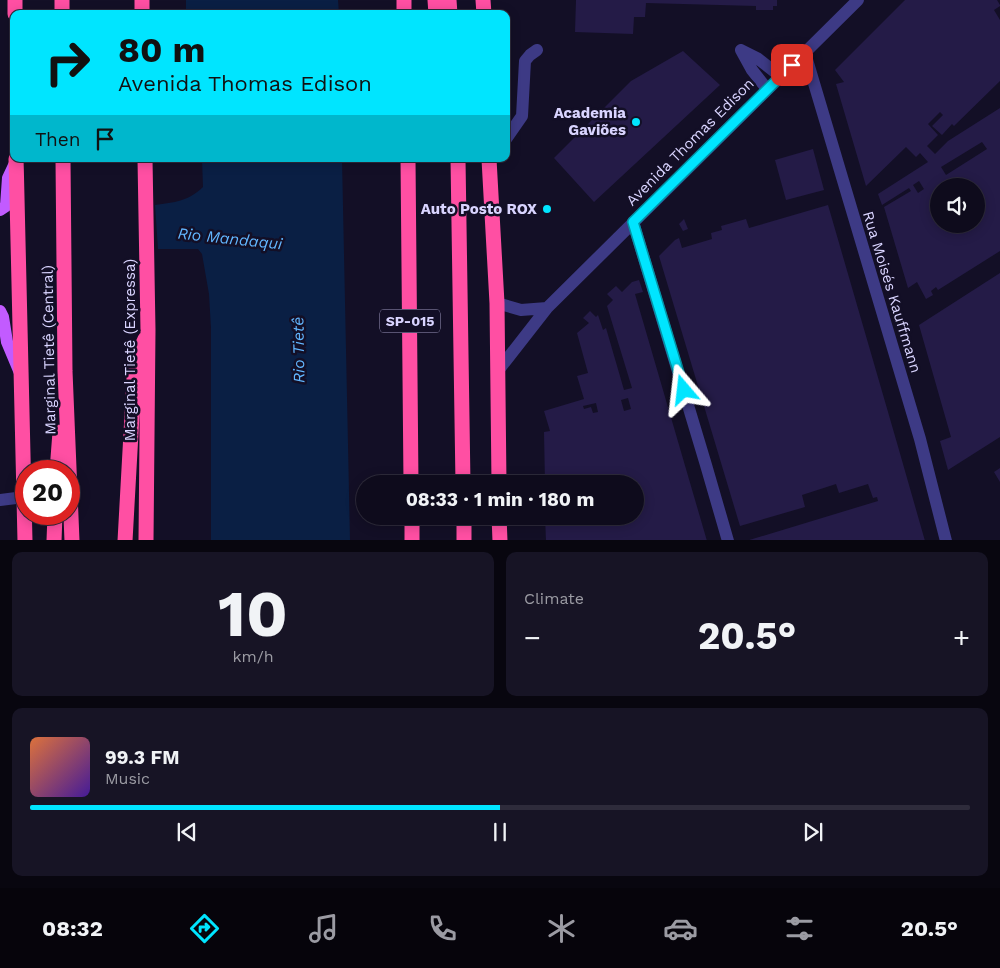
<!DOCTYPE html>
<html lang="en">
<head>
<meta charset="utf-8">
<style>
  :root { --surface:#0e0b1c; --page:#171425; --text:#f1f3f6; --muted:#9b9ba3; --line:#2e2b3b; --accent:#00e5ff }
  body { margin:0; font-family:"Work Sans",sans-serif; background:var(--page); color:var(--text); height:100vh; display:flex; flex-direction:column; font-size:19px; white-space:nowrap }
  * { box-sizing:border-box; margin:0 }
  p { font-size:16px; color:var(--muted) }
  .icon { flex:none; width:28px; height:28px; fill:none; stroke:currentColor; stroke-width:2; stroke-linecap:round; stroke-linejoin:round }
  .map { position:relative; height:540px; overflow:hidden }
  .sheet { display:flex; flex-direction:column; gap:12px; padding:12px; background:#08060f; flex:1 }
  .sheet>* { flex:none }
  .banner { position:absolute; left:10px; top:10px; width:500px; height:152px; border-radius:10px; box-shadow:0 2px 12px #0003,0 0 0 1px var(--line); background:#00e5ff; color:#111; overflow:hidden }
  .controls { position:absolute; left:930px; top:178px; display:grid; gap:10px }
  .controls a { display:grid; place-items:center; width:55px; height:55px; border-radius:50%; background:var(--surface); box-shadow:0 2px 12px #0003,0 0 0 1px var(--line); font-size:25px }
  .speed { position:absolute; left:15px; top:460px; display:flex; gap:10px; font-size:25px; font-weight:700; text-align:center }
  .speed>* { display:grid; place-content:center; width:65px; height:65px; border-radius:50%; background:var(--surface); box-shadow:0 2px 12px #0003,0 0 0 1px var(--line); line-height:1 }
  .speed .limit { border:8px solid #d22; background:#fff; color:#111 }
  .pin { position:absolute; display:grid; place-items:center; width:42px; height:42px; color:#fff; margin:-21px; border-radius:10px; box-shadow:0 2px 8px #0006 }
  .me { position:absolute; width:55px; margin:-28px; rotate:343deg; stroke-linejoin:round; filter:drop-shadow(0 0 4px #0008) }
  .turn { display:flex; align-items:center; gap:18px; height:105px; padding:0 25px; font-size:22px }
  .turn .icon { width:65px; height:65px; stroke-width:2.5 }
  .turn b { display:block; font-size:35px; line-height:42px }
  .then { display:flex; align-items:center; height:48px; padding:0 25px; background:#0003; gap:10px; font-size:19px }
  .big { font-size:38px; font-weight:700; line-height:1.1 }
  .sheet .card { flex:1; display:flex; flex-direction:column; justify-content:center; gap:8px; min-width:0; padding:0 18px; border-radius:10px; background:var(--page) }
  .sheet .dial { align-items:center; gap:0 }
  .dial b { font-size:65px; line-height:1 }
  .song { display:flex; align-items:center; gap:15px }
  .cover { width:60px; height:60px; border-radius:8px; background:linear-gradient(135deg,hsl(20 70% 55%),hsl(260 70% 35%)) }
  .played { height:5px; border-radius:2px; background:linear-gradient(90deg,var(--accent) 50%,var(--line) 50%) }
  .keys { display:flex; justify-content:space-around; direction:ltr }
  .heat { display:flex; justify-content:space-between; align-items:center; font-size:28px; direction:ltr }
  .sheet .tiles { flex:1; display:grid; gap:12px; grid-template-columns:1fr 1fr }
  .card:last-child { grid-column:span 2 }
  .trip { position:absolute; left:356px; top:475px; width:288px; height:50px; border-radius:25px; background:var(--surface); box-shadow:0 2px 12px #0003,0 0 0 1px var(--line); font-weight:700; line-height:50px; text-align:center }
  .dock { display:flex; height:80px; justify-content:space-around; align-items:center; background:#06040b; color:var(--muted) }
  .dock .icon { width:35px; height:35px }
  .dock .on { color:var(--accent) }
  .dock b { font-size:22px; color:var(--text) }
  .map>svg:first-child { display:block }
</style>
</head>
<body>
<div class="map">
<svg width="1000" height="541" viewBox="0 0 1000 541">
  <rect width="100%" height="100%" fill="#130f26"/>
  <path fill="#0a1f44" d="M 186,0 L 338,0 L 339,14 L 186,14 Z
    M 202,159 L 342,159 L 350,540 L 211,540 L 211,328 L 209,294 L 202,254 L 198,249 L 158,249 L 155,205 C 175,202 187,202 203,187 Z"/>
  <path fill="#241b47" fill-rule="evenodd" d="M 576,0 L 777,0 L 777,6 L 773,6 L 773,10 L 756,10 L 756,6 L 646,3 L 645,17 L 634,17 L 633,34 L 575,32 Z
    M 905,0 L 997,0 L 1000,5 L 1000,6 L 994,10 L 1000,20 L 1000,81 L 954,126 L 952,124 L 942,135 L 932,126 L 943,115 L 940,112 L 928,124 L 938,135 L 927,146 L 935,154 L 948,141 L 1000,108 L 1000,251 L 938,290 L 936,287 L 931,291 L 933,295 L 926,299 L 917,282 L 908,288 L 884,207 L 911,191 L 909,188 L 882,205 L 878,194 L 928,162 L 920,153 L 916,157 L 906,147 L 866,186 L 836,84 L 844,82 L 835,70 ZM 982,142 L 987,149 L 946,175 L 941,167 ZM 919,181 L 924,189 L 918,193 L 913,185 ZM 939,186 L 976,186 L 976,224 L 939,224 Z
    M 683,51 L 720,85 L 594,202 L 554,158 L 631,81 Z
    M 813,149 L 824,190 L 786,200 L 775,160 Z
    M 828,205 L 897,443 L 925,541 L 746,541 L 878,501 L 877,497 L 873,498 L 868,484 L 839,493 L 836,484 L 802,495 L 805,507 L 740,526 L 659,256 L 675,240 L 679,238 L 682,248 L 712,239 L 711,233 L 722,230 L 721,226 L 746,219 L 749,228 Z
    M 684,219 L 688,229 L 683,231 L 679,224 Z
    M 1000,273 L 1000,437 L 948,470 L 940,441 L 951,437 L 919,325 Z
    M 639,280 L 643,292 L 635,294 L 707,541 L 546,541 L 545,516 L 635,516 L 635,484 L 545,484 L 544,432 L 550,431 L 544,411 L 584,399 L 577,376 L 588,373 L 577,333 L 589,323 L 583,318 L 590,311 L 596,317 L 598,315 L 603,330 L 606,328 L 624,390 L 632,388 L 607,306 L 613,300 L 607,294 L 616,286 L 622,292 L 632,282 ZM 628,398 L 631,409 L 624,411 L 621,400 ZM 596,403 L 598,412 L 593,413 L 591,407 L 584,409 L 583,406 Z
    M 1000,468 L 1000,482 L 994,472 Z"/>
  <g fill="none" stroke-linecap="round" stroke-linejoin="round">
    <path stroke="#3d3a85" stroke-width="12" d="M 741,50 L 752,70 L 767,89
      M 741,50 L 757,58 L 780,76
      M 805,53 L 920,439 L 946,541
      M 506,139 L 522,116 L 525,61 L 530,55 L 537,50
      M 633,222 L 706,465 L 728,541
      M 497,303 L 521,310 L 547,308
      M 497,372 L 547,308 L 858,0
      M 0,500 L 24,497"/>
    <path stroke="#c25bff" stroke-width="12" d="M 0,210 L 6,206 L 8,178 L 16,161
      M 0,311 L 3,317 L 7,342 L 20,373"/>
    <path stroke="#ff4fa3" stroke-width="15" d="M 62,0 L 62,14
      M 142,0 L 142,14
      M 404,0 L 404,14
      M 435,0 L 436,14
      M 449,0 L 450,14
      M 483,0 L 484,14
      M 15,14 L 15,0
      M 16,159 C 20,286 23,413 25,541
      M 63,159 L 65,371 L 72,541
      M 145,159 L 148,330 L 146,541
      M 408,159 L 411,484
      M 458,159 L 463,484
      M 489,159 L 497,303 L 499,484
      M 57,471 L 60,432
      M 412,516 L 412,541
      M 464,516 L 464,541
      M 499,516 L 500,541
      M 54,541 L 55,514
      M 125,541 L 135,361 L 145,339"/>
  </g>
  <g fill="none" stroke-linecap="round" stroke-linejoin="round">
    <defs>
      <path id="route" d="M 684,390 L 633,222 L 792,65"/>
    </defs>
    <use href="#route" stroke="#0095a6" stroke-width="12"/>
    <use href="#route" stroke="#00e5ff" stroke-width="9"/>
  </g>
  <g fill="#00e5ff" stroke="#130f26" stroke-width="2">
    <circle cx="636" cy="122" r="5"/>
    <circle cx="547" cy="209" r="5"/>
  </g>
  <g text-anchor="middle" stroke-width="5" stroke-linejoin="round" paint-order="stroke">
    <rect fill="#130f26" stroke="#9e99be" stroke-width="1" x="380" y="309.5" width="60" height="23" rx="4"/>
    <g font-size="14" font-weight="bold" fill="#d9d4ff">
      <text x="410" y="326">SP-015</text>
    </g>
    <g font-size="15" font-weight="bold" fill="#d9d4ff" stroke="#130f26" text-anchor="end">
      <text x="626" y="118">Academia<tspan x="626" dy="17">Gaviões</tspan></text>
      <text x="537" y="214">Auto Posto ROX</text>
    </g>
    <g font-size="15" fill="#d9d4ff" stroke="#130f26">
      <text transform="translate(690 142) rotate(-45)" y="5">Avenida Thomas Edison</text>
      <text transform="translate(892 292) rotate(73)" y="5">Rua Moisés Kauffmann</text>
      <text transform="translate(49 350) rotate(-91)" y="5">Marginal Tietê (Central)</text>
      <text transform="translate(130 350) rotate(-90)" y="5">Marginal Tietê (Expressa)</text>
    </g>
    <g font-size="16" font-style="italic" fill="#62b6ff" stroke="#130f26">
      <text transform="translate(230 238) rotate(6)" y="6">Rio Mandaqui</text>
      <text transform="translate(298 350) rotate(-91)" y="6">Rio Tietê</text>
    </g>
  </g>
</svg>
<div class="controls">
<a><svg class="icon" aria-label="sound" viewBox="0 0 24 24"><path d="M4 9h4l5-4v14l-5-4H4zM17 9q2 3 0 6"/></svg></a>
</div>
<div class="speed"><div class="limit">20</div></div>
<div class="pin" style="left:792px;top:65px;background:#d93025"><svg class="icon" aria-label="arrive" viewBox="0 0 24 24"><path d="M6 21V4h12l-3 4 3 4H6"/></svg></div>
<svg class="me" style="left:684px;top:390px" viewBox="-20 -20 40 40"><path d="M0-17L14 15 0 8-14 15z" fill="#00e5ff" stroke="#fff" stroke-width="4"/></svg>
<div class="trip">08:33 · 1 min · 180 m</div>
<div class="banner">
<div class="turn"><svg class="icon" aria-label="right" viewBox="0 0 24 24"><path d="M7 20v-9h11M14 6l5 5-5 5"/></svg><div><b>80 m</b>Avenida Thomas Edison</div></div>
<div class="then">Then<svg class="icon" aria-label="arrive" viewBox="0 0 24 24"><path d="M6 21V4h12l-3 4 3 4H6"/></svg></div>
</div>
</div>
<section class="sheet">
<div class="tiles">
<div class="card dial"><b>10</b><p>km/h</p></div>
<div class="card"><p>Climate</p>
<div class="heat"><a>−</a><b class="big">20.5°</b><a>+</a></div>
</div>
<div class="card">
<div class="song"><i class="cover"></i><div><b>99.3 FM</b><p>Music</p></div></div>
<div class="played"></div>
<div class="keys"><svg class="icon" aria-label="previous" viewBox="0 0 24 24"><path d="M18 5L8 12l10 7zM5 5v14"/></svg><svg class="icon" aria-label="pause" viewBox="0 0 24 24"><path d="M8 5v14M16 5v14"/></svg><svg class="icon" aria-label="next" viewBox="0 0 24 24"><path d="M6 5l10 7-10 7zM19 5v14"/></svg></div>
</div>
</div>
</section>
<nav class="dock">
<b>08:32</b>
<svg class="icon on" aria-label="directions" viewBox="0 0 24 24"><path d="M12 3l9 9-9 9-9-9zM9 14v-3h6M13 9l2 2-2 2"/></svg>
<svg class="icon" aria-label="music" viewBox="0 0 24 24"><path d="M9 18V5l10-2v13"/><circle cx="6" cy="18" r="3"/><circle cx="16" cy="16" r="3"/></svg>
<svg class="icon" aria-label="phone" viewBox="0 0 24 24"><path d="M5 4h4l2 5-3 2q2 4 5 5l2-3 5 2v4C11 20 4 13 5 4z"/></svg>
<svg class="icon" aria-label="climate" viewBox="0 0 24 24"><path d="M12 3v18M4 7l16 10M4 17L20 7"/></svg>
<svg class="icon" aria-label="car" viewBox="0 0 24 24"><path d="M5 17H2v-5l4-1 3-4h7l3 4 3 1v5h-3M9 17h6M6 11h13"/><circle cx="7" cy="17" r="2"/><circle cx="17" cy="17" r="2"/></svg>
<svg class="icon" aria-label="filters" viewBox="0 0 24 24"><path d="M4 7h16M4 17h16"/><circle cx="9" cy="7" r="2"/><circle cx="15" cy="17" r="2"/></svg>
<b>20.5°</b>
</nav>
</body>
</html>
